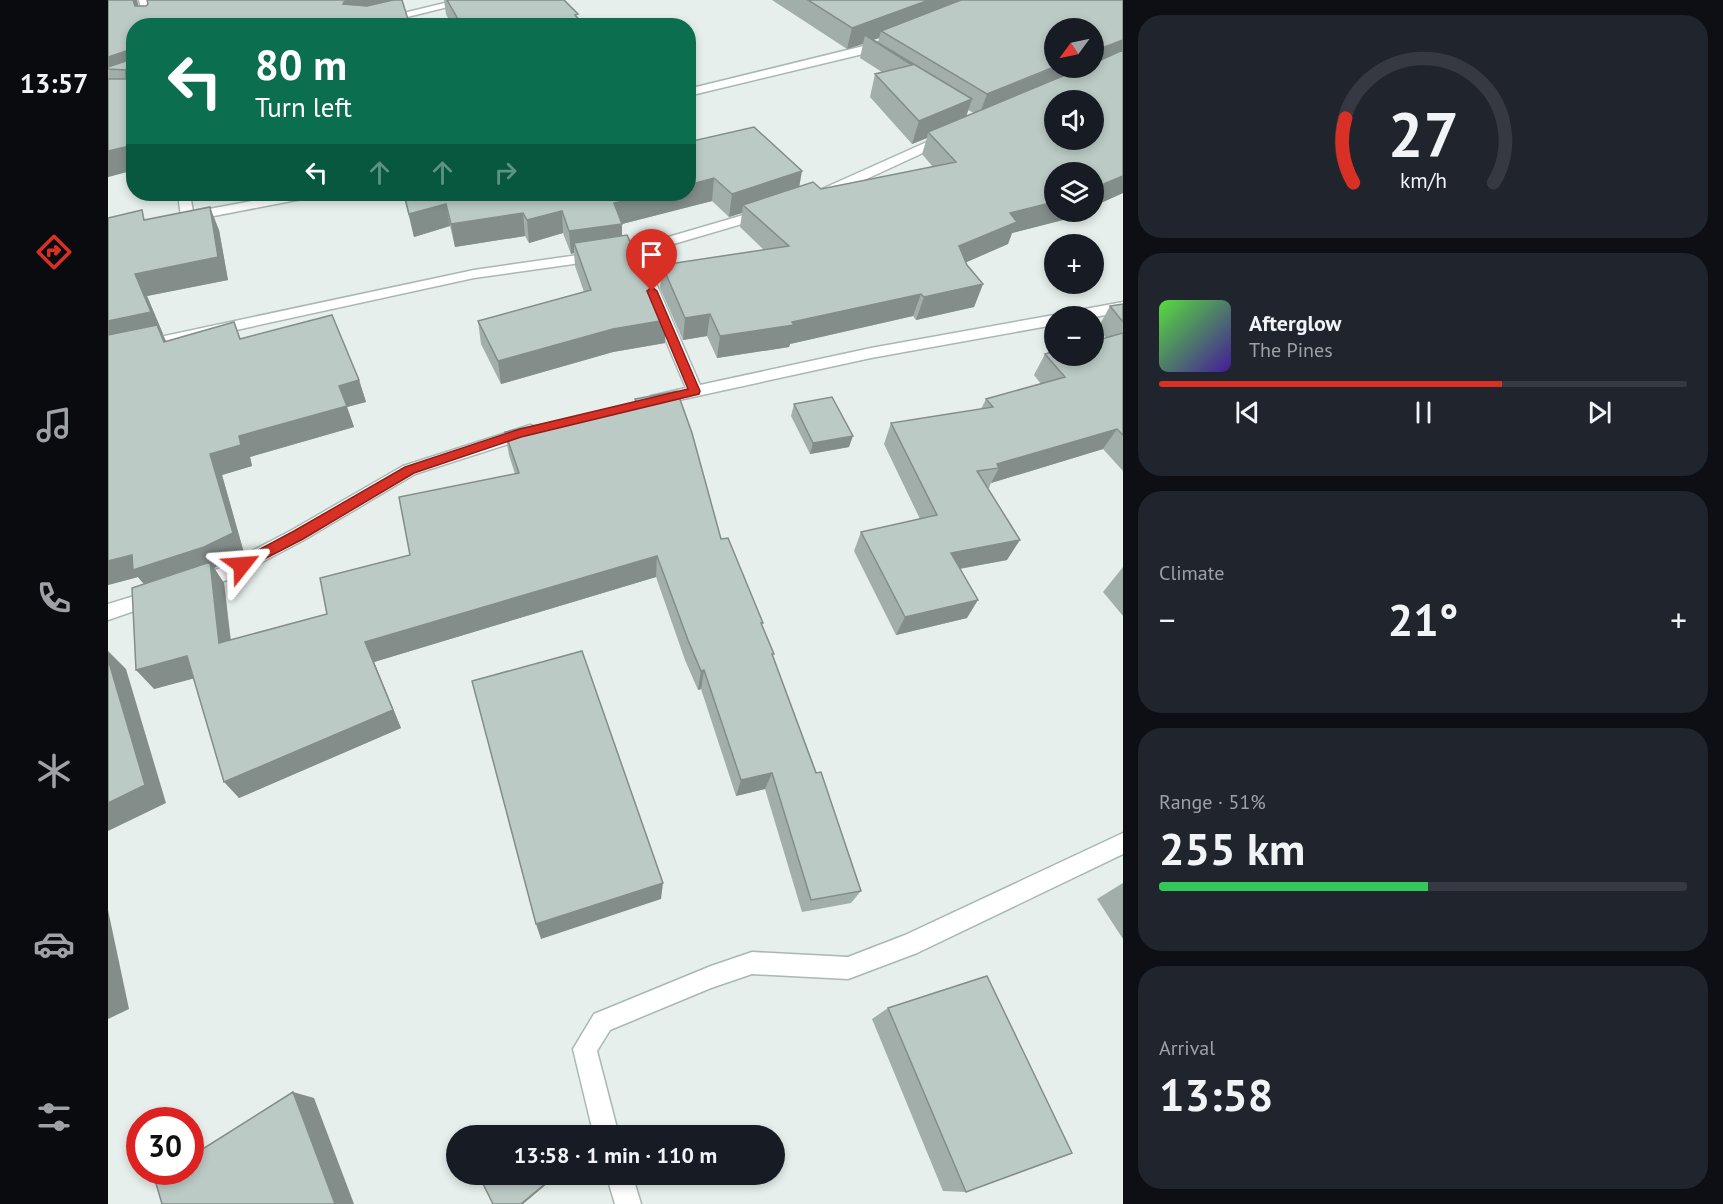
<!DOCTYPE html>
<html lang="en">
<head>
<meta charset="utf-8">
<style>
  :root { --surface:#171b24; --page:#20242c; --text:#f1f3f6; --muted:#9ea1a6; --line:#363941; --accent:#d93025 }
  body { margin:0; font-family:"PT Sans",sans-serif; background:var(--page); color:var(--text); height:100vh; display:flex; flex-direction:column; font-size:22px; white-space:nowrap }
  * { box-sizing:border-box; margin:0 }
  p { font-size:20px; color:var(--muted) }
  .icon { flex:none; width:33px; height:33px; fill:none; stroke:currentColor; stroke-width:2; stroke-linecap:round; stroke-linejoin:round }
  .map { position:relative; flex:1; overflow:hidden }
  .side { display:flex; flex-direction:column; gap:15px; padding:15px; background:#0d0f14; width:600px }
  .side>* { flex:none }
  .top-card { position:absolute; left:18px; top:18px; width:570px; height:183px; border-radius:24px; box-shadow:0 3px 9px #0003; background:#0b6e4f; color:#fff; overflow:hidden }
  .needle { width:39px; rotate:237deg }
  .controls { position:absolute; left:936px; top:18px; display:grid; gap:12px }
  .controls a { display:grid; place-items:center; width:60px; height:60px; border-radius:50%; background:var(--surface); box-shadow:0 3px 9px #0003; font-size:30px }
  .speed { position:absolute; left:18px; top:1107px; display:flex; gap:12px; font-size:30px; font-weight:700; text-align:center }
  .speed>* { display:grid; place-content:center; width:78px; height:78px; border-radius:50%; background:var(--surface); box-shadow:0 3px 9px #0003; line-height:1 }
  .speed .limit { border:9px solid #d22; background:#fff; color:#111 }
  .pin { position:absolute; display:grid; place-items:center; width:51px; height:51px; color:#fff; margin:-62px -26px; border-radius:50% 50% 50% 0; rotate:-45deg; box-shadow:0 0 6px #0007 }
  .pin .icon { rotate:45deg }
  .me { position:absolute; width:66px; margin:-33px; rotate:62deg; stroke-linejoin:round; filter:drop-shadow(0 0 4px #0008) }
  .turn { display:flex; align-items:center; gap:21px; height:126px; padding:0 30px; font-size:27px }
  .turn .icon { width:78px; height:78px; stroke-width:2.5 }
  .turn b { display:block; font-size:42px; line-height:51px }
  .lanes { display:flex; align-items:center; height:57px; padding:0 30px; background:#0003; justify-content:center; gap:30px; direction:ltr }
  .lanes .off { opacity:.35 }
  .big { font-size:45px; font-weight:700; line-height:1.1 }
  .side .widget { flex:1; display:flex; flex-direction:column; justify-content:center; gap:9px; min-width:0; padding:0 21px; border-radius:24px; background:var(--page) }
  .side .dial { align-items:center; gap:0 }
  .dial svg { height:156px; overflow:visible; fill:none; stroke:var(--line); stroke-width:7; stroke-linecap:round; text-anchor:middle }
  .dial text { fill:var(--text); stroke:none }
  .song { display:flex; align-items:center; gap:18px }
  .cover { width:72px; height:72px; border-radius:9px; background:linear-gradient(135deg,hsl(110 70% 55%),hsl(260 70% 35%)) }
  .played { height:6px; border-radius:3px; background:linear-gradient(90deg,var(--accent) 65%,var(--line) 65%) }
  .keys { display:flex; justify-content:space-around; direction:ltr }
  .heat { display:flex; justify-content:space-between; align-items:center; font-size:33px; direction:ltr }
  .charge { height:9px; border-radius:4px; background:linear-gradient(90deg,#34c759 51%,var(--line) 0) }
  .trip { position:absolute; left:338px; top:1125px; width:339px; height:60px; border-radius:30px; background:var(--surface); box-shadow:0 3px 9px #0003; font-weight:700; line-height:60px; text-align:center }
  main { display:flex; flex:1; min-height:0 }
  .tabs { display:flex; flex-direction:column; width:108px; justify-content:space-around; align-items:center; background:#090b0e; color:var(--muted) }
  .tabs .icon { width:42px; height:42px }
  .tabs .current { color:var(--accent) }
  .tabs b { font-size:27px; color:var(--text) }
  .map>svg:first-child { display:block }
</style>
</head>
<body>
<main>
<nav class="tabs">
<b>13:57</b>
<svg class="icon current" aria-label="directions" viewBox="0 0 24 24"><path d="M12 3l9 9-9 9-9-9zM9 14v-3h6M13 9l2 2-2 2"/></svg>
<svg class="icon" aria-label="music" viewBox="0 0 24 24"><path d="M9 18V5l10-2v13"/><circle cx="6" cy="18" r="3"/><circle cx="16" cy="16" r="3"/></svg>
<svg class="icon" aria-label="phone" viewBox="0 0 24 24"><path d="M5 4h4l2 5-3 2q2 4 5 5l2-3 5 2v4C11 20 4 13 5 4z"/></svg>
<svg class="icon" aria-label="climate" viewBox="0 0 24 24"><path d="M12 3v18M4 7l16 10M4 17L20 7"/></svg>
<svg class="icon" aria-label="car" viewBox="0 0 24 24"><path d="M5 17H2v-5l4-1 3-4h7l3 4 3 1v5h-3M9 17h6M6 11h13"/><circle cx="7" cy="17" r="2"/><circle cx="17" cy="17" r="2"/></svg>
<svg class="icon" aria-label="filters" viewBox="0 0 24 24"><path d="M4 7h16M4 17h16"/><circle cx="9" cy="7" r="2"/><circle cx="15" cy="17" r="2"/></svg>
</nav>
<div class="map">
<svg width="1015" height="1204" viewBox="0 0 1015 1204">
  <rect width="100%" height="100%" fill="#e6efeb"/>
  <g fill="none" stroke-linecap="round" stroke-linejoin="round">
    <defs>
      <path id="minor" d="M 31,0 L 41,0 L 47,26 L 37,26 Z
        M 349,0 L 368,0 L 263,26 L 242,26 Z
        M 776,41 L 780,42 L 780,46 L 759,53 L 580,96 L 580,89 Z
        M 839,133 L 845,137 L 843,140 L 739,188 L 711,197 L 705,193 Z
        M 70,194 L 82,194 L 85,212 L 182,194 L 205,194 L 199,198 L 80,221 L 73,217 Z
        M 656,209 L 661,210 L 662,213 L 661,216 L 535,253 L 592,385 L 763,348 L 946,315 L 951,316 L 946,316 L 946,325 L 763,358 L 548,405 L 543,404 L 540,400 L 543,396 L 578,388 L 522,256 L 366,278 L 0,358 L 0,348 L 366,270 L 526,247 Z
        M 1015,302 L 1015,312 L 986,317 L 959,316 L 966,311 Z
        M 422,425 L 428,427 L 430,431 L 428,435 L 307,474 L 196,540 L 122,579 L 89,590 L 83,588 L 80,583 L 83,578 L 110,569 L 184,530 L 295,466 Z
        M 49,589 L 55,591 L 58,596 L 55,601 L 0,620 L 0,604 Z
        M 1015,833 L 1015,854 L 809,953 L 740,979 L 644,974 L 603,988 L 502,1030 L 489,1051 L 511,1136 L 486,1136 L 465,1049 L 486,1014 L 603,966 L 644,952 L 740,957 L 797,935 Z
        M 498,1174 L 524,1174 L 533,1204 L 507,1204 Z"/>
    </defs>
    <use href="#minor" stroke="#a8b8b2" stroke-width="3"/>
    <use href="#minor" fill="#fff" fill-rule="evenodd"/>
  </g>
  <path fill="#a1aea9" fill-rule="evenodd" d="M 0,0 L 29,0 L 30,6 L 38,6 L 294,0 L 26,26 L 26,170 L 0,177 Z
    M 336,0 L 456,0 L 477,26 L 344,26 L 338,14 Z
    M 664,0 L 1015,0 L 1015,193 L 986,206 L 986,172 L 955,220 L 904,233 L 900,244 L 858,262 L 859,265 L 875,284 L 866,307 L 808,320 L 805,316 L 682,344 L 681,347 L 609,358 L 599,336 L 575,340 L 552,288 L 554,265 L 656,250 L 632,227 L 634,213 L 621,217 L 604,201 L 514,224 L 514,236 L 558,320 L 557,343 L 505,352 L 393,384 L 373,344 L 370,321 L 476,292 L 467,266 L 466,253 L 463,254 L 455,233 L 421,243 L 417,236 L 347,247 L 342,226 L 306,237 L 295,194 L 580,194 L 580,142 L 692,186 L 713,189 L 825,167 L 814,154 L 819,138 L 804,144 L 762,97 L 767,74 L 774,72 L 752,58 L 755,44 L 739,49 ZM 771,38 L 770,43 L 765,40 ZM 860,110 L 866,113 L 858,116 Z
    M 0,218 L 39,220 L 111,230 L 120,280 L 39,296 L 58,341 L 133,339 L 251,380 L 258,402 L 239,407 L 246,427 L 142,457 L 144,466 L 114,475 L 136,553 L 106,568 L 116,583 L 123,640 L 219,614 L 302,555 L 407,474 L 401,455 L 397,432 L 527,405 L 527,399 L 613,539 L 654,627 L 753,891 L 743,903 L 694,912 L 657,789 L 628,796 L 593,689 L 590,690 L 577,660 L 548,577 L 266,662 L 293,728 L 131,798 L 86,678 L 46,689 L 36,584 L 30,577 L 0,585 Z
    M 1015,304 L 1015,471 L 995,449 L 883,483 L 881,488 L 879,488 L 899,560 L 852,569 L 859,618 L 788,635 L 746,551 L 753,532 L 812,519 L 776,444 L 783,423 L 873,409 L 878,399 L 933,384 L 926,375 L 937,354 L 998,338 L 990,328 L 1002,306 Z
    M 686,404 L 741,447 L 702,454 L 683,416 Z
    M 1015,567 L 1015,616 L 995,592 Z
    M 1015,883 L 1015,939 L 989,899 Z
    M 780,1008 L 858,1192 L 835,1191 L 764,1019 Z"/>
  <path fill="#838d89" d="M 25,0 L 29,0 L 35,26 L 27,6 Z
    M 244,0 L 292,0 L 294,11 L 235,4 L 236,2 Z
    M 821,0 L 874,0 L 773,31 L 771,38 L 765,40 L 757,35 L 755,44 L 739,49 L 744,28 Z
    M 1015,40 L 1015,56 L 871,116 L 879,94 L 946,68 L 986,68 L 986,51 Z
    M 18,51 L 18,70 L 0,69 L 0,57 Z
    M 864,99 L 856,123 L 820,132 L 819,138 L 804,144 L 811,121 Z
    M 26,145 L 26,170 L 0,177 L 0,151 Z
    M 694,171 L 690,194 L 635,205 L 634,213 L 621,217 L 624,194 Z
    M 1015,176 L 1015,193 L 986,206 L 986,188 Z
    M 606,178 L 604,201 L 514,224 L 514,246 L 466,243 L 466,253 L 463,254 L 461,231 L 506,203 L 545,194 L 580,194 L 580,185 Z
    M 946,202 L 946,212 L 973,212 L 955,220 L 904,233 L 900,244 L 843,269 L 851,246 L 902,213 Z
    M 338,204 L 342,226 L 306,237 L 301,214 Z
    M 102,207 L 111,230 L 120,280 L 39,296 L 55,334 L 54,334 L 61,347 L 0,346 L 0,321 L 27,274 Z
    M 454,211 L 455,233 L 421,243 L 419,220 Z
    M 415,213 L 417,236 L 347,247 L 343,224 Z
    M 875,284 L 866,307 L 808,320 L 816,297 Z
    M 813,294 L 805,316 L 682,344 L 681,347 L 609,358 L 612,336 L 684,322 Z
    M 602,314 L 599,336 L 575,340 L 577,318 Z
    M 558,320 L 557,343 L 505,352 L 393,384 L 390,361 L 505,329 Z
    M 251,380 L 258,402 L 239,407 L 246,427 L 142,457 L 144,466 L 114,475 L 136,553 L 106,568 L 116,583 L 125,663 L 111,643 L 40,589 L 30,577 L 0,585 L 0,561 L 102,454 L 131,436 L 231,386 Z
    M 1009,429 L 995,449 L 883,483 L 891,468 L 889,464 Z
    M 745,436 L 741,447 L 702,454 L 705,443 Z
    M 912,540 L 899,560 L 833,572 L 843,553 Z
    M 549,556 L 548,577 L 266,662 L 293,728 L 131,798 L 116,782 L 257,642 Z
    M 870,600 L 859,618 L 788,635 L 797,617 Z
    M 0,651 L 18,669 L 58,803 L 0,831 Z
    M 79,656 L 95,676 L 46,689 L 28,670 Z
    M 596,670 L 593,689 L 590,690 L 593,671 Z
    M 664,773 L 657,789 L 628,796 L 633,780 Z
    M 555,883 L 553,899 L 433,939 L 428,924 Z
    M 0,910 L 21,1009 L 0,1019 Z
    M 185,1092 L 206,1098 L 246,1204 L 227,1204 Z
    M 433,1174 L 435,1174 L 440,1183 L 415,1204 L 413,1204 Z"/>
  <path fill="#bbcac4" stroke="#838d89" stroke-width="1.5" fill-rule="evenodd" d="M 0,0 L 25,0 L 27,6 L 38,6 L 40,4 L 39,0 L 244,0 L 236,2 L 235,4 L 259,6 L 285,0 L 294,0 L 302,26 L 26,26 L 26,145 L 0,151 L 0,79 L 18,79 L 18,70 L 0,69 L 0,67 L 18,61 L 18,51 L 0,57 Z
    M 339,0 L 456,0 L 470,14 L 467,15 L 477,26 L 354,26 Z
    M 700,0 L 821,0 L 744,28 Z
    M 853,0 L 1014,0 L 1015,1 L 1015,40 L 986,51 L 986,28 L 946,28 L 946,67 L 879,94 L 773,31 Z
    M 757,35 L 864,99 L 811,121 L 767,74 L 804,65 Z
    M 1015,50 L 1015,176 L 986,188 L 986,172 L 946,172 L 946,202 L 902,213 L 909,222 L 851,246 L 859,265 L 875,284 L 816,297 L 813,294 L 684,322 L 686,325 L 612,336 L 602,314 L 577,318 L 554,265 L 681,246 L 635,205 L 705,182 L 713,189 L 848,162 L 820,132 L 974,68 L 986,68 L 986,63 ZM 946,100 L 986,100 L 986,140 L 946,140 Z
    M 646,127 L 694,171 L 624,194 L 606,178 L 580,185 L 580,142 Z
    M 296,194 L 545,194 L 506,203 L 514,224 L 461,231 L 454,211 L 419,220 L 415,213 L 343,224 L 338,204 L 301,214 Z
    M 102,207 L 110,257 L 27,274 L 43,312 L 0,321 L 0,218 L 34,210 L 36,220 Z
    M 519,235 L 558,320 L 505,329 L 390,361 L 370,321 L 483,290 L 466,243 Z
    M 1015,304 L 1015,322 L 1002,306 Z
    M 224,315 L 251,380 L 231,386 L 239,406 L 131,436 L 133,445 L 102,454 L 125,533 L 96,547 L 25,570 L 24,555 L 0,561 L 0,335 L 49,325 L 56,342 L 126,322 L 132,339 Z
    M 1015,333 L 1015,435 L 1009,429 L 889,464 L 891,468 L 869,471 L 912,540 L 843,553 L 870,600 L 797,617 L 753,532 L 829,515 L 783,423 L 885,407 L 878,399 L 957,377 L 937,354 L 946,351 L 946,356 L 986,356 L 986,341 Z
    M 569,391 L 584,433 L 613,539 L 620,538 L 655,623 L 653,623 L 666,654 L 664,654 L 708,773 L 713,772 L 753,891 L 703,900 L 664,773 L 633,780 L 596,670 L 593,671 L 580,640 L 549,556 L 257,642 L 285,710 L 116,782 L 79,656 L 28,670 L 24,588 L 102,562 L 111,643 L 219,614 L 212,578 L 302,555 L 291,497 L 411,473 L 397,432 L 529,404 L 527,399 Z
    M 724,397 L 745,436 L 705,443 L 686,404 Z
    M 474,651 L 555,883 L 428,924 L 364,681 Z
    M 0,659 L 37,785 L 0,803 Z
    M 879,976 L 964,1153 L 858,1192 L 780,1008 Z
    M 185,1092 L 227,1204 L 54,1204 L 47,1180 L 60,1172 L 82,1172 L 82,1157 Z
    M 384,1174 L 433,1174 L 438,1183 L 413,1204 L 385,1204 L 374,1182 Z"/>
  <path fill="#d93025" stroke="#8d1f18" stroke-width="1.5" d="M 544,287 L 549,291 L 592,391 L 591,394 L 413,437 L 306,473 L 195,539 L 139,568 L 130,568 L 128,565 L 130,561 L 186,531 L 297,467 L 412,429 L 580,389 L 539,291 Z"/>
</svg>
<div class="controls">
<a><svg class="needle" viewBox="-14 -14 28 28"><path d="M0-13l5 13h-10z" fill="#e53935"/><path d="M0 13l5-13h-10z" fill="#9ea1a6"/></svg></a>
<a><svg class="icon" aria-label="sound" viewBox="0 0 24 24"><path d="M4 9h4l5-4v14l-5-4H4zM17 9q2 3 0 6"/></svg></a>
<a><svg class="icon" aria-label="layers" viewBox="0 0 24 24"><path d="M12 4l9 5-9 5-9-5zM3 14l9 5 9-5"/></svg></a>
<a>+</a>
<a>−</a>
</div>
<div class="speed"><div class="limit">30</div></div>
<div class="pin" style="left:544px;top:291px;background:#d93025"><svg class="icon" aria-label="arrive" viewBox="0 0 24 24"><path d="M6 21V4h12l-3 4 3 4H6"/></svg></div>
<svg class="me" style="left:134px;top:565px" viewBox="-20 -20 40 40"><path d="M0-17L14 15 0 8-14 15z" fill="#d93025" stroke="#fff" stroke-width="4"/></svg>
<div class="trip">13:58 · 1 min · 110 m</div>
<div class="top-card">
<div class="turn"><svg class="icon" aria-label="left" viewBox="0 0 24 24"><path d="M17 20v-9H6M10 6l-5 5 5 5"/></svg><div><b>80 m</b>Turn left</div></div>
<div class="lanes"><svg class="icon" aria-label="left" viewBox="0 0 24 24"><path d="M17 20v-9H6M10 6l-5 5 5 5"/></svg><svg class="icon off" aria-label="ahead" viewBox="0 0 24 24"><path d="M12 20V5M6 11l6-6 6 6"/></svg><svg class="icon off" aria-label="ahead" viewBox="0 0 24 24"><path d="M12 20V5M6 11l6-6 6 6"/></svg><svg class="icon off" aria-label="right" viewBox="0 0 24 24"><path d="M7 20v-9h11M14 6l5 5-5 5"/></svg></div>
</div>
</div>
<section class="side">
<div class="widget dial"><svg viewBox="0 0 100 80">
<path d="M14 69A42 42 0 1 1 86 69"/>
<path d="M14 69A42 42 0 0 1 10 36" stroke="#d93025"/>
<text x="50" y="56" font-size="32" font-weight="700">27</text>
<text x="50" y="72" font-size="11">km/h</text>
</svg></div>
<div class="widget">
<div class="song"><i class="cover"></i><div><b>Afterglow</b><p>The Pines</p></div></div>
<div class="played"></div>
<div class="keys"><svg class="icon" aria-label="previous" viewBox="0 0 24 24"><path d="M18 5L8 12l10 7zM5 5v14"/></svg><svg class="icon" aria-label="pause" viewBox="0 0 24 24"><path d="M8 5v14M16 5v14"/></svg><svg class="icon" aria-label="next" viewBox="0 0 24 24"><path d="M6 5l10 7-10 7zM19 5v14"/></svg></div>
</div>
<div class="widget"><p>Climate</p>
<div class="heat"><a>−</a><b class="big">21°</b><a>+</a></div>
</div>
<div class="widget"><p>Range · 51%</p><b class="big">255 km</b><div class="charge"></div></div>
<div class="widget"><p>Arrival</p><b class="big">13:58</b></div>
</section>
</main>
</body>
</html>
